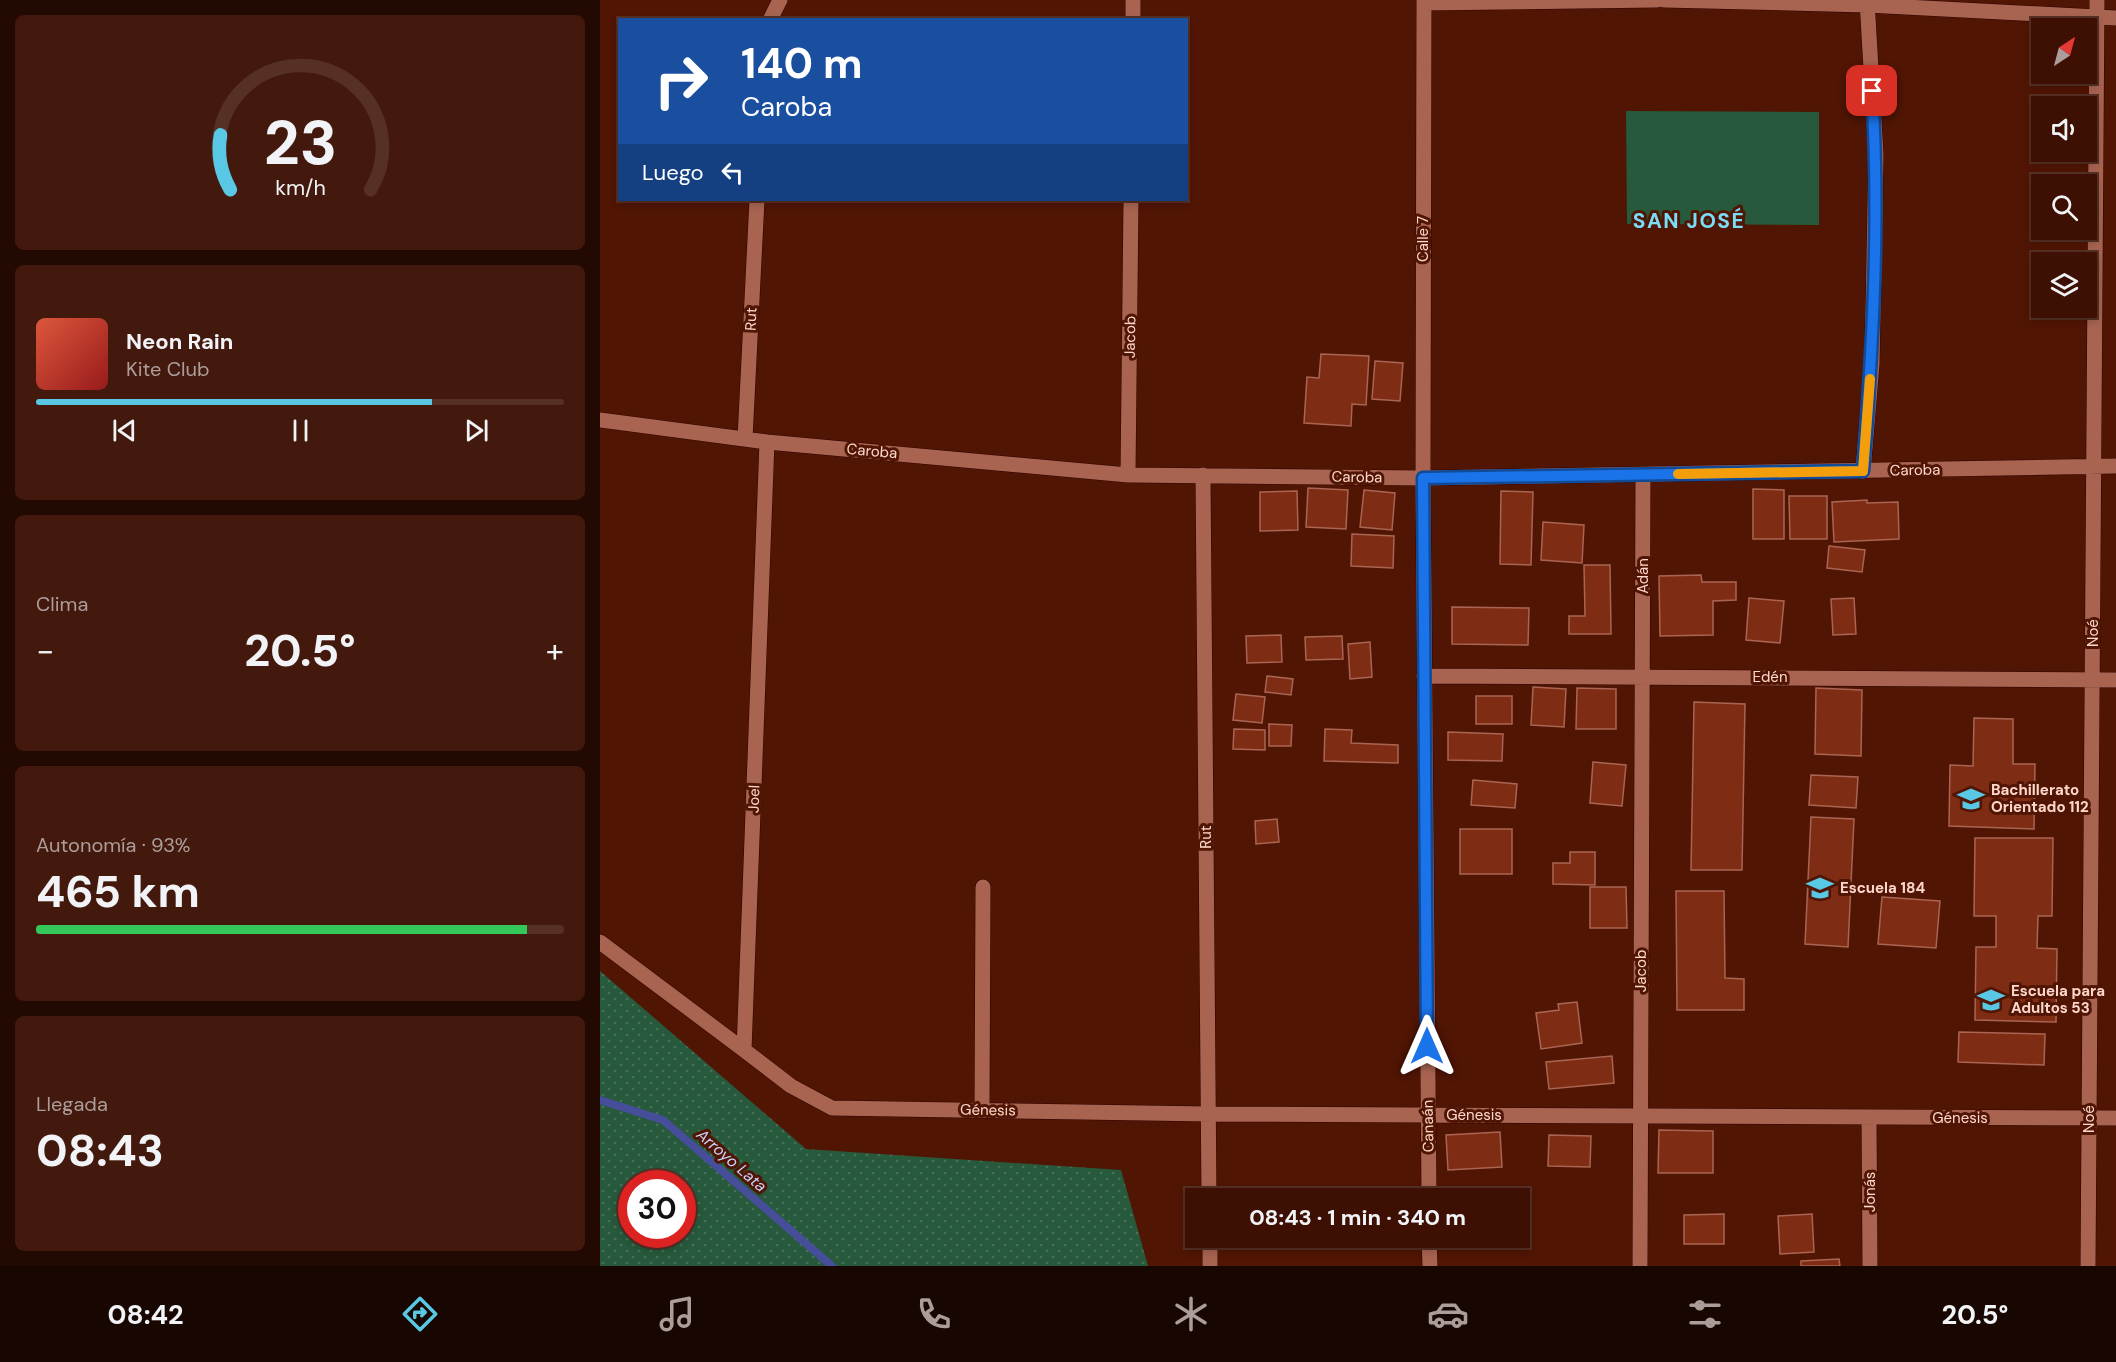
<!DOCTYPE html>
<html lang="es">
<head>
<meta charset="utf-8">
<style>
  :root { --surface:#3d1003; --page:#44190d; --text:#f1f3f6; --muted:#ad9d9a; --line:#563025; --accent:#58c8e4 }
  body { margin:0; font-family:"DM Sans",sans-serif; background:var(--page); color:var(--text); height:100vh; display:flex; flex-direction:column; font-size:22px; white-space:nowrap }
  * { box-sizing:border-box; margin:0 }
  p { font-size:20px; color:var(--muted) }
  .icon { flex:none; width:33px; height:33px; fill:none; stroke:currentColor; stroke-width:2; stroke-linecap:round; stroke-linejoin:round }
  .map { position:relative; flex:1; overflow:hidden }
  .drawer { display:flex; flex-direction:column; gap:15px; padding:15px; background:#220902; width:600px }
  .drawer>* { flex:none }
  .hud { position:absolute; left:18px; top:18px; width:570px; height:183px; border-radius:0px; box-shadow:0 3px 9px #0003,0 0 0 2px var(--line); background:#1a4fa0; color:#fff; overflow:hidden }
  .needle { width:39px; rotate:36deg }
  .buttons { position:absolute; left:1431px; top:18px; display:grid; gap:12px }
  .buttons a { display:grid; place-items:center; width:66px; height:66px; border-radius:0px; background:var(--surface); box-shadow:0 3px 9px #0003,0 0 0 2px var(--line); font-size:30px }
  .speed { position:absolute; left:18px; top:1170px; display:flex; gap:12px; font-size:30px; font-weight:700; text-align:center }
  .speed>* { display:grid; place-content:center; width:78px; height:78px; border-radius:50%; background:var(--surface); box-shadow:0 3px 9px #0003,0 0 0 2px var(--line); line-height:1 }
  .speed .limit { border:9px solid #d22; background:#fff; color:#111 }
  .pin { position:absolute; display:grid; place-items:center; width:51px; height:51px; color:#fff; margin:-26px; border-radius:12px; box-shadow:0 3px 9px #0006 }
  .me { position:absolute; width:66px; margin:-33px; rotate:0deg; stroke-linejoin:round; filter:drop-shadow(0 0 4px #0008) }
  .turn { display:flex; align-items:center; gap:21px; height:126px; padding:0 24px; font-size:27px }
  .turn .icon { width:78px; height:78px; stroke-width:2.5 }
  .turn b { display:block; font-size:42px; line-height:51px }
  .then { display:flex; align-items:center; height:57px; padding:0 24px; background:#0003; gap:12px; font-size:22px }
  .big { font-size:45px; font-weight:700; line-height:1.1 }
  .drawer .card { flex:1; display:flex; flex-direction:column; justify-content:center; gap:9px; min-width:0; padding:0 21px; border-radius:9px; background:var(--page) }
  .drawer .dial { align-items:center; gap:0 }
  .dial svg { height:156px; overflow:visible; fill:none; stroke:var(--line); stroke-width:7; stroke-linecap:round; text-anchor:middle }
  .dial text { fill:var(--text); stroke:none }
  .song { display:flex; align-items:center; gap:18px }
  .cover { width:72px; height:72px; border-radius:9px; background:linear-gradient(135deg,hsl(10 70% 55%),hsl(0 70% 35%)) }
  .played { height:6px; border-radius:3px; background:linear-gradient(90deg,var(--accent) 75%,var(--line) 75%) }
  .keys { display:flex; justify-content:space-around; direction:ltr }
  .heat { display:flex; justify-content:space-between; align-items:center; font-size:33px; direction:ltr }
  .charge { height:9px; border-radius:4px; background:linear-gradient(90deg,#34c759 93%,var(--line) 0) }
  .trip { position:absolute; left:585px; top:1188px; width:345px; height:60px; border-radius:0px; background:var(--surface); box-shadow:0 3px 9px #0003,0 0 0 2px var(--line); font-weight:700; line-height:60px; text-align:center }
  .tabs { display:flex; height:96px; justify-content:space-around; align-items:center; background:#180601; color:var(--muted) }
  .tabs .icon { width:42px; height:42px }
  .tabs .on { color:var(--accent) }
  .tabs b { font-size:27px; color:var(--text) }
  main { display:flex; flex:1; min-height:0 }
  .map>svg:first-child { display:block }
</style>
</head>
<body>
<main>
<section class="drawer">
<div class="card dial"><svg viewBox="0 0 100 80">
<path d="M14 69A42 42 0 1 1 86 69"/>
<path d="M14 69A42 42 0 0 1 9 41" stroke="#58c8e4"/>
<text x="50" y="56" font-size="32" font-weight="700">23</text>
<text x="50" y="72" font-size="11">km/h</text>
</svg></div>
<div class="card">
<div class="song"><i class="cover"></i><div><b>Neon Rain</b><p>Kite Club</p></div></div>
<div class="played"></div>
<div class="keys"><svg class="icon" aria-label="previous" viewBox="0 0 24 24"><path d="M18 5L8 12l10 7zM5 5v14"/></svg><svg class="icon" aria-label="pause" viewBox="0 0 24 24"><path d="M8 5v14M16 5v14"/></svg><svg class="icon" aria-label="next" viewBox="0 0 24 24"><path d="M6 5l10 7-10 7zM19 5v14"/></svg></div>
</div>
<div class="card"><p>Clima</p>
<div class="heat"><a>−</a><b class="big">20.5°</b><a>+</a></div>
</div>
<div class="card"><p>Autonomía · 93%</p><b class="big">465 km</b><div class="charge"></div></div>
<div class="card"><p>Llegada</p><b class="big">08:43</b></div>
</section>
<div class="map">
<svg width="1516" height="1266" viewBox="0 0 1516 1266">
  <defs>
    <pattern id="grass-dots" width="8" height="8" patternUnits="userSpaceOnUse" patternTransform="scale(1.5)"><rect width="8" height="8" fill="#27593c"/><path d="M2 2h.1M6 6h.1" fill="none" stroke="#477057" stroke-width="1.8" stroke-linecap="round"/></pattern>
  </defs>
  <rect width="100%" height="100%" fill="#511504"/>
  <path fill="url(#grass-dots)" fill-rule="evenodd" d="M 0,971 L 206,1149 L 521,1170 L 548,1266 L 0,1266 ZM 32,1184 L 82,1184 L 82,1234 L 32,1234 Z"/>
  <path fill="#27593c" d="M 1026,111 L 1219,112 L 1219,225 L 1027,224 Z"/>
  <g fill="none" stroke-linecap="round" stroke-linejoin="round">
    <path stroke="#474e99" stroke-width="8" d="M 0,1100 L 63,1120 L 232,1266"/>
  </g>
  <path fill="#7f2c15" stroke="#a96552" stroke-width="1.5" d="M 721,354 L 769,356 L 766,405 L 752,404 L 751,426 L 704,423 L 707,377 L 719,378 Z
    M 775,361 L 803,363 L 800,401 L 772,399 Z
    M 708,488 L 748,490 L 746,529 L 706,527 Z
    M 1153,489 L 1184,490 L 1184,539 L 1153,539 Z
    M 764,490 L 795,493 L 792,530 L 760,527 Z
    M 697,491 L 698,530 L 660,531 L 660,492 Z
    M 901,491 L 933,492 L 931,565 L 900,564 Z
    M 1189,496 L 1227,496 L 1227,539 L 1190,539 Z
    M 1267,500 L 1267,503 L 1298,502 L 1299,539 L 1234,542 L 1232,502 Z
    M 943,522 L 984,525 L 982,563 L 941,560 Z
    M 752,534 L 794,536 L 793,568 L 751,566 Z
    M 1229,546 L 1265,550 L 1262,572 L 1227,568 Z
    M 984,565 L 1010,565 L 1011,634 L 969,634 L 969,616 L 985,616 Z
    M 1101,575 L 1102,582 L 1136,582 L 1136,600 L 1113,601 L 1113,635 L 1060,636 L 1059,576 Z
    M 1149,598 L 1184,601 L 1180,643 L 1146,640 Z
    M 1254,598 L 1256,634 L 1233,635 L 1231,599 Z
    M 852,607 L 929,608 L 928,645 L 852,644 Z
    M 681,635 L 682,662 L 647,663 L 646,636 Z
    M 742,636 L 743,659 L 706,660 L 705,637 Z
    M 770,642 L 772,677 L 750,679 L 748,644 Z
    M 667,676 L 693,679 L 691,695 L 665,692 Z
    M 933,687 L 966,689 L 964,727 L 931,725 Z
    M 977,688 L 1016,689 L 1016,729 L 976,729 Z
    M 1216,688 L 1262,690 L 1261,756 L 1215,754 Z
    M 636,694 L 665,697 L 662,723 L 633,720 Z
    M 876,696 L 912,696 L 912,724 L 876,724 Z
    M 1094,702 L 1145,704 L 1142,870 L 1091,870 Z
    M 1374,718 L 1413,719 L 1413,764 L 1435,764 L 1434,829 L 1349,826 L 1350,765 L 1373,766 Z
    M 669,724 L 692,725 L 691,746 L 669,746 Z
    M 634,729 L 665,730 L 665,750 L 633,749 Z
    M 725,729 L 752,730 L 751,743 L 798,745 L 798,763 L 724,761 Z
    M 848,732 L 903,734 L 902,761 L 848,760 Z
    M 993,762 L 1026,765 L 1022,806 L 990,803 Z
    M 1211,775 L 1258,777 L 1256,808 L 1209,805 Z
    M 873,780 L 917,784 L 915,808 L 871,805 Z
    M 1211,817 L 1254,819 L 1248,947 L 1205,944 Z
    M 677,819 L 679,842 L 656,844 L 655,821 Z
    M 860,829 L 912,829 L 912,874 L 860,874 Z
    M 1375,838 L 1453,838 L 1452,916 L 1438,916 L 1437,948 L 1457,949 L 1456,1022 L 1375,1020 L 1376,947 L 1396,947 L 1396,916 L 1374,916 Z
    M 970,852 L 995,852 L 995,885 L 953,884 L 953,863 L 970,863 Z
    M 990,887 L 1026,887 L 1027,928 L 990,928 Z
    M 1076,891 L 1124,891 L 1125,978 L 1144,979 L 1144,1010 L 1077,1010 Z
    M 1282,897 L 1340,901 L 1336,948 L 1278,944 Z
    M 977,1002 L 982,1043 L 941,1049 L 936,1013 L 959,1010 L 958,1004 Z
    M 1359,1032 L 1445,1034 L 1444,1065 L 1358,1062 Z
    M 1012,1056 L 1014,1083 L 949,1089 L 946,1062 Z
    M 1059,1130 L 1113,1131 L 1113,1173 L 1058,1173 Z
    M 900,1132 L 902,1167 L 848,1170 L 846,1135 Z
    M 949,1135 L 991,1136 L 990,1167 L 948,1166 Z
    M 1124,1214 L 1124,1244 L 1084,1244 L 1084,1215 Z
    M 1212,1214 L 1214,1252 L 1180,1254 L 1178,1216 Z
    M 1239,1259 L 1240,1266 L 1201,1266 L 1201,1261 Z"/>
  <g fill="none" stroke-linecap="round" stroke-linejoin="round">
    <defs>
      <path id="minor" d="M 824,0 L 823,478 L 829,1198
        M 1064,0 L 1267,5 L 1516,18
        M 824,3 L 1057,0
        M 170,20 L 180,0
        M 533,20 L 533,0
        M 0,420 L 167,442 L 528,475 L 823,478 L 1516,466
        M 145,439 L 157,200
        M 167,442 L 144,1050 L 191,1086 L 232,1108 L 609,1114 L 1516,1118
        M 1263,471 L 1272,364 L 1276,155 L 1267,0
        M 528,475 L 531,200
        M 603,475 L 609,1198
        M 824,676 L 1516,680
        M 0,942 L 144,1050
        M 382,1110 L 383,887
        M 1269,1117 L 1270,1266
        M 610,1238 L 610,1266
        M 829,1238 L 830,1266
        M 1040,1266 L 1043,475
        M 1488,1266 L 1497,0"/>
    </defs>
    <use href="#minor" stroke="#2f0300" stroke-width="16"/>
    <use href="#minor" stroke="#a86451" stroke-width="15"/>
  </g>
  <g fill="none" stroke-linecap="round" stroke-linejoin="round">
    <defs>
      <path id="route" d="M 827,1046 L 823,478 L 1263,471 C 1273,345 1280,217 1272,91"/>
    </defs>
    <use href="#route" stroke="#114b97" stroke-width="15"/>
    <use href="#route" stroke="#1a73e8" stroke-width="10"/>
    <path stroke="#f59e0b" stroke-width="10" d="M 1078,474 L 1263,471 L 1270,379"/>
  </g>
  <defs>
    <symbol id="school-bare" viewBox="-9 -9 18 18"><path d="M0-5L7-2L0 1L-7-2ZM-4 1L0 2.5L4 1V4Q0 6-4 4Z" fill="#58c8e4" stroke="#511504" stroke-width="2.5" paint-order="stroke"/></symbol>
  </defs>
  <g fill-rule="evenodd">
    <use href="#school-bare" x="1352" y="780" width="38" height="38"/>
    <use href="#school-bare" x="1201" y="869" width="38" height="38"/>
    <use href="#school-bare" x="1372" y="981" width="38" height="38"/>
  </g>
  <g text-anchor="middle" stroke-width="6" stroke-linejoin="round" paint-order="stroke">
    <g font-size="15" fill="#fed7cc" stroke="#511504">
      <text transform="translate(823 239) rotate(-90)" y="5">Calle 7</text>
      <text transform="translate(151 319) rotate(-87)" y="5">Rut</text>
      <text transform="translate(530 337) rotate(-89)" y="5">Jacob</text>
      <text transform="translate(272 451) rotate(5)" y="5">Caroba</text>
      <text transform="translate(1315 470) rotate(-1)" y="5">Caroba</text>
      <text transform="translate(757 477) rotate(1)" y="5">Caroba</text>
      <text transform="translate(1043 576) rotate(-90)" y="5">Adán</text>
      <text transform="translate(1493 633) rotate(-90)" y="5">Noé</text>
      <text x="1170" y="682">Edén</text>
      <text transform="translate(154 799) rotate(-88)" y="5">Joel</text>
      <text transform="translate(606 837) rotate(-90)" y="5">Rut</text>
      <text transform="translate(1041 971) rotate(-90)" y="5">Jacob</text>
      <text transform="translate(388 1110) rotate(1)" y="5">Génesis</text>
      <text x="874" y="1120">Génesis</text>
      <text x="1360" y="1123">Génesis</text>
      <text transform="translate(1489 1119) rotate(-90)" y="5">Noé</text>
      <text transform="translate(828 1126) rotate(-91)" y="5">Canaán</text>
      <text transform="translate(1270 1192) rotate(-90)" y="5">Jonás</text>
    </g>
    <g font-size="15" font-weight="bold" fill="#fed7cc" stroke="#511504" text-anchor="start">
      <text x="1391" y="795">Bachillerato<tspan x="1391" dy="17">Orientado 112</tspan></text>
      <text x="1240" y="893">Escuela 184</text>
      <text x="1411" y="996">Escuela para<tspan x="1411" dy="17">Adultos 53</tspan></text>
    </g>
    <g font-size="16" font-style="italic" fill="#cad3fe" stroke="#511504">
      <text transform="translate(132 1160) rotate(41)" y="6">Arroyo Lata</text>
    </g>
    <g font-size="21" font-weight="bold" letter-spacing="1.5" fill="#7addf7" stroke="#511504">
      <text x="1089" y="228">SAN JOSÉ</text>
    </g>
  </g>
</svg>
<div class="buttons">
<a><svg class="needle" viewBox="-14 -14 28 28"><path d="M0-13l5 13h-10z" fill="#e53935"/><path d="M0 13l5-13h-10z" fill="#ad9d9a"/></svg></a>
<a><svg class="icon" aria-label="sound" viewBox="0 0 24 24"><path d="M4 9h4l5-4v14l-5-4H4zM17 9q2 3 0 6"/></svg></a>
<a><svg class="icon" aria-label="search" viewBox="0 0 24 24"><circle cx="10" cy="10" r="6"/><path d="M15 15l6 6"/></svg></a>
<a><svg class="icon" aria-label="layers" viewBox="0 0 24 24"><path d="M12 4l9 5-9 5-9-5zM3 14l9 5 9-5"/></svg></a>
</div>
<div class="speed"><div class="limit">30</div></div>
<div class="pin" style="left:1272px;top:91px;background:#d93025"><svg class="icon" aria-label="arrive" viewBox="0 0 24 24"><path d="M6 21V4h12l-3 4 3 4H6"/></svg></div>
<svg class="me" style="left:827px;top:1046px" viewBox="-20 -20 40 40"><path d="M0-17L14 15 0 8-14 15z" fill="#1a73e8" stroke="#fff" stroke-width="4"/></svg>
<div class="trip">08:43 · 1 min · 340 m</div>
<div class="hud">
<div class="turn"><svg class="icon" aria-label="right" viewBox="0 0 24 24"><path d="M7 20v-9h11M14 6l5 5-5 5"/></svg><div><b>140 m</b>Caroba</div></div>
<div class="then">Luego<svg class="icon" aria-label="left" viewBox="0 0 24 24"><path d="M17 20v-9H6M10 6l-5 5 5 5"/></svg></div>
</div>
</div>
</main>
<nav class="tabs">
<b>08:42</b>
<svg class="icon on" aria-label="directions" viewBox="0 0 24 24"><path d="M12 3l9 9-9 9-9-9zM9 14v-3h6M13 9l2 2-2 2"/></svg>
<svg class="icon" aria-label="music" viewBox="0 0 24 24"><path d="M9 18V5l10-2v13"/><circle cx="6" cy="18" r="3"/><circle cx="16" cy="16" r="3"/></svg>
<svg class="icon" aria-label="phone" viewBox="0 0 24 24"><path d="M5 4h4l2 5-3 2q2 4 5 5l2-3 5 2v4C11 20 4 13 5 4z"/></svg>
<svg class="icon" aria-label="climate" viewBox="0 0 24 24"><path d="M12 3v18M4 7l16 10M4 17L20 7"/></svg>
<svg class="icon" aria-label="car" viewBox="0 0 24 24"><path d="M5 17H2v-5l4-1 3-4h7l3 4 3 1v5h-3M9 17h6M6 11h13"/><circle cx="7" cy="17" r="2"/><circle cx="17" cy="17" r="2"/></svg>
<svg class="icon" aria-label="filters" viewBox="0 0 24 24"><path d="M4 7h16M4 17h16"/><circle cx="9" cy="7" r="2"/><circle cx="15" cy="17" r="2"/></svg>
<b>20.5°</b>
</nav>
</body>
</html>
